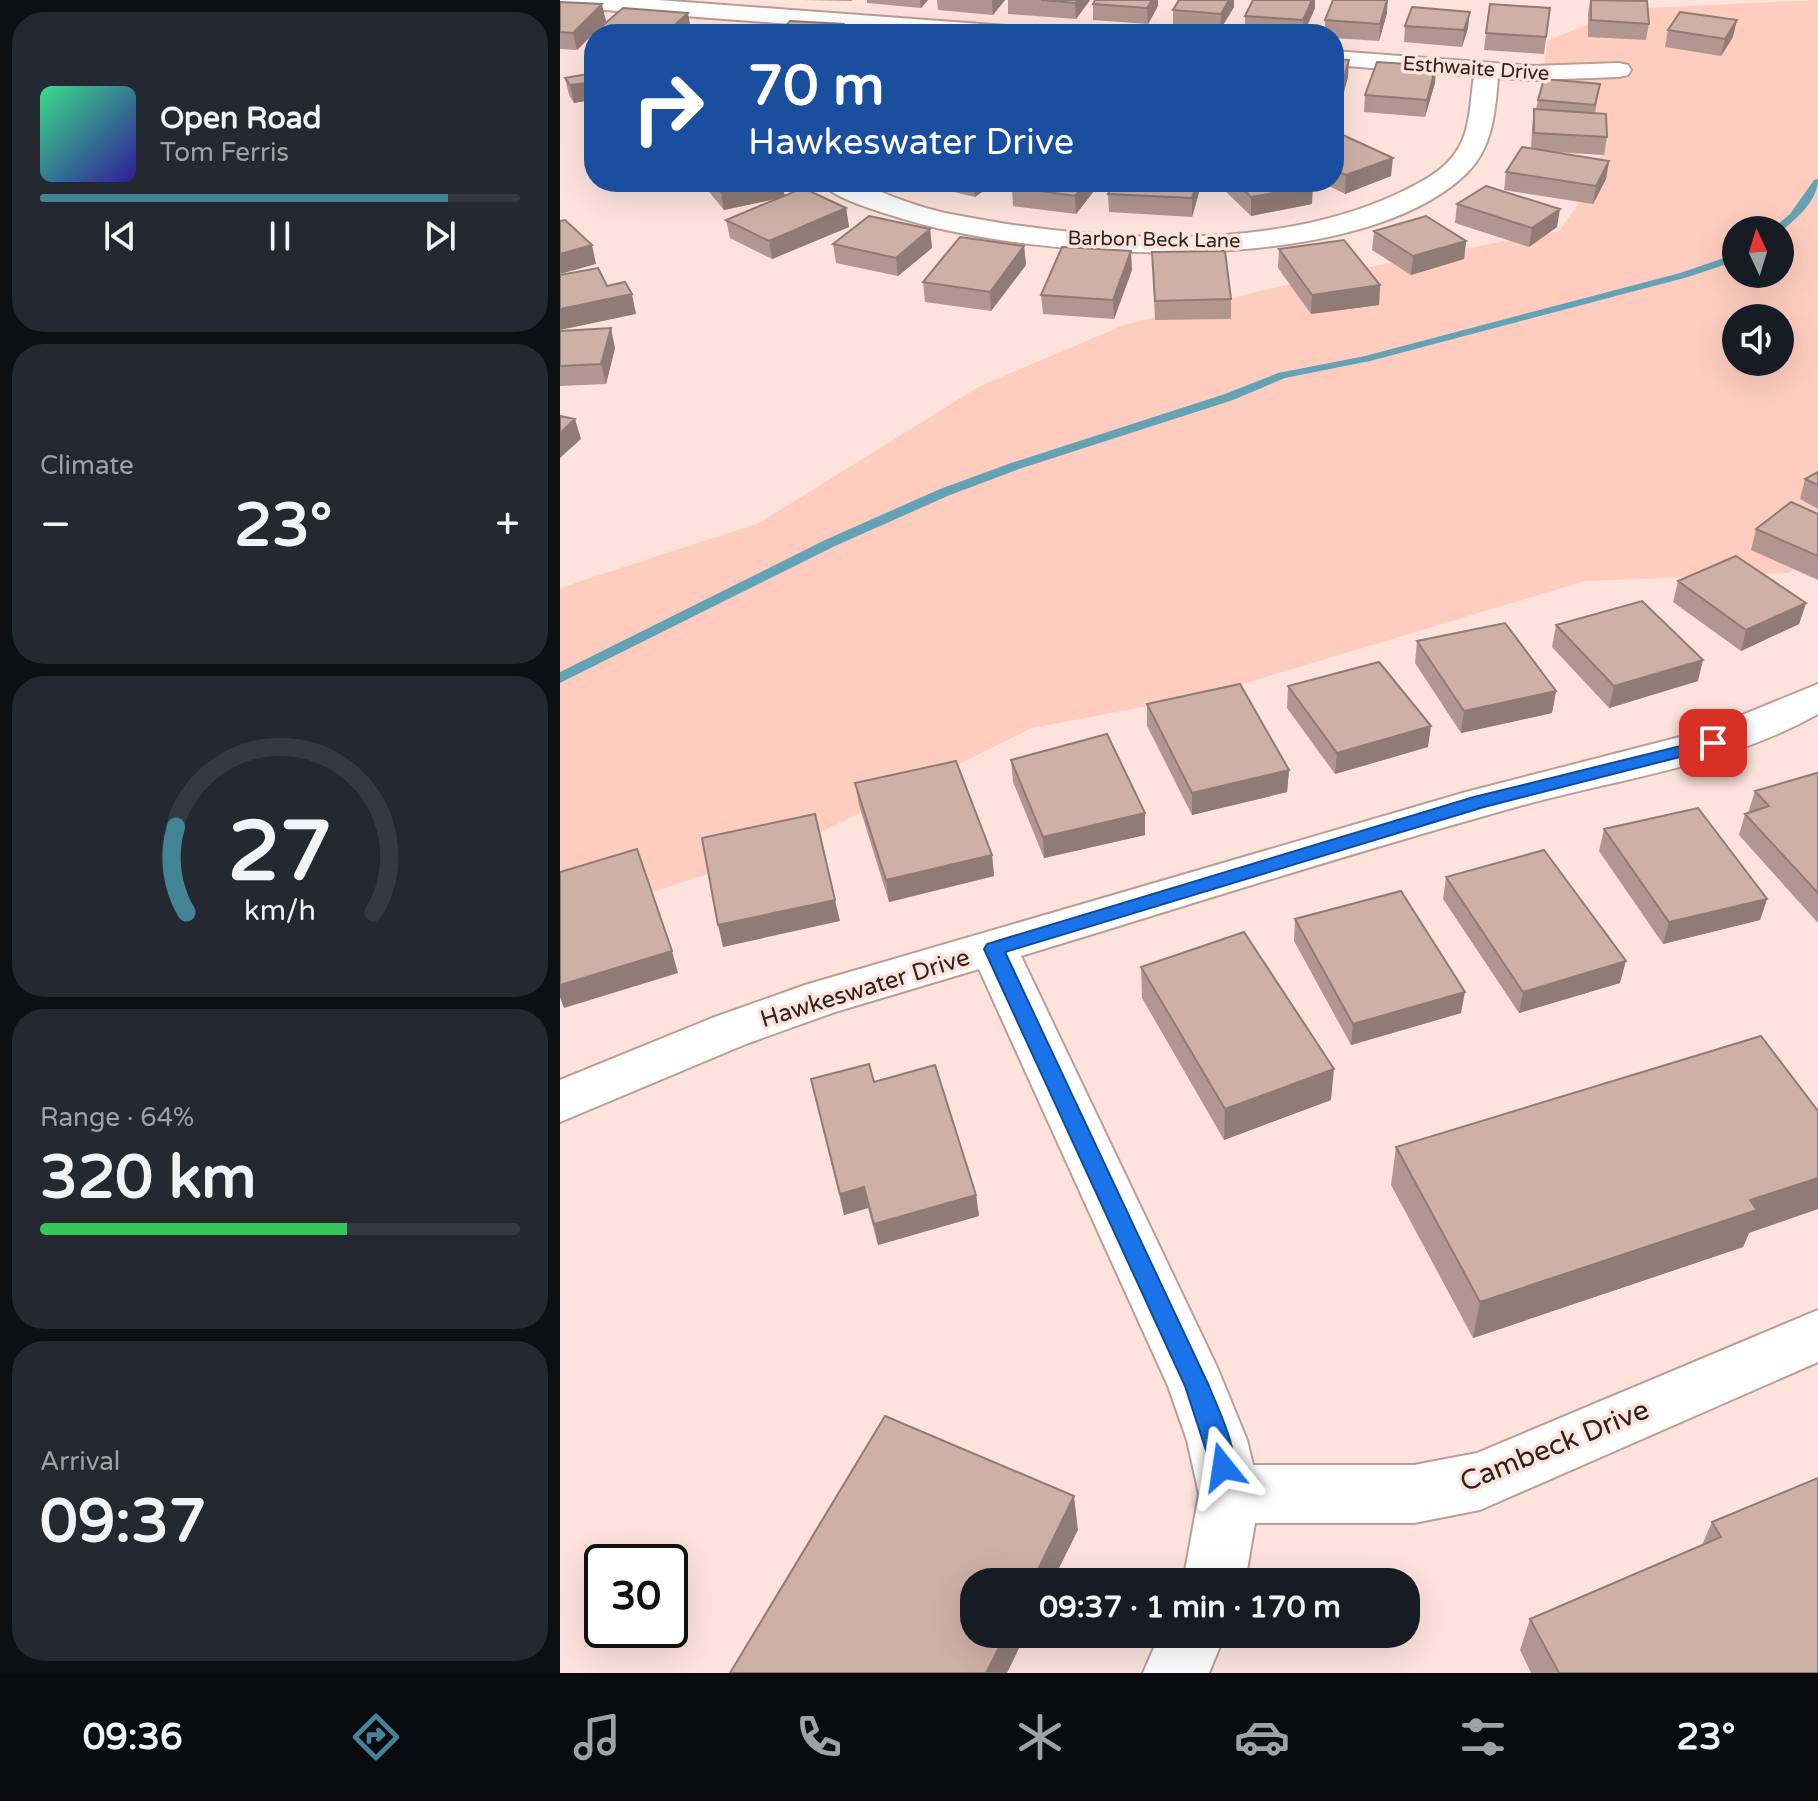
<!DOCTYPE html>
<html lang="en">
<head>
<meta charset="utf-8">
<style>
  :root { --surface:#171b24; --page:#242831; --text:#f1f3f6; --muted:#9ea1a6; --line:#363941; --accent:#428395 }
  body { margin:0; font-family:"Varela Round",sans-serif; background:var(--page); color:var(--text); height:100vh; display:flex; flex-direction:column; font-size:30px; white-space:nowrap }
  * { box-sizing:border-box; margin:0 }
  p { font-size:26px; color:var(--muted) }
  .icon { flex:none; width:44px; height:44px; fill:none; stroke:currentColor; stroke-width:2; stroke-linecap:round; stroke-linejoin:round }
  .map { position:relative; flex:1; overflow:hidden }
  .sheet { display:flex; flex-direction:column; gap:12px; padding:12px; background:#0d0f14; width:560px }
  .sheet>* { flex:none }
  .hud { position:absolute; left:24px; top:24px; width:760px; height:168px; border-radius:32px; box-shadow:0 8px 32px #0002; background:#1a4fa0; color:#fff; overflow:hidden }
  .needle { width:52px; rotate:356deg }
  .fabs { position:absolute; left:1162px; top:216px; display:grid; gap:16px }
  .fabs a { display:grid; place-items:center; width:72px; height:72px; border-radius:50%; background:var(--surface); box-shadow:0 8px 32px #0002; font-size:40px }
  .speed { position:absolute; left:24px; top:1544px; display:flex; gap:16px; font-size:40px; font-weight:700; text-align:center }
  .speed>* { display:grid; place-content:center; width:104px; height:104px; border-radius:50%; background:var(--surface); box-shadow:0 8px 32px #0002; line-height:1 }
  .speed .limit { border:4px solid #111; border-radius:12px; background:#fff; color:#111 }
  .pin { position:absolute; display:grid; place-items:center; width:68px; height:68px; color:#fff; margin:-34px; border-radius:16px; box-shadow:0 4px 12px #0006 }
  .me { position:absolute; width:88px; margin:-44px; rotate:345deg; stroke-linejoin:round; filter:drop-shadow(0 0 6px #0008) }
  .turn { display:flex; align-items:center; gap:28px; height:168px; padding:0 32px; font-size:36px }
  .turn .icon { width:104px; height:104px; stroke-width:2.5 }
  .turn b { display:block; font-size:56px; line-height:68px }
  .big { font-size:60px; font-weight:800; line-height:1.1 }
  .sheet .card { flex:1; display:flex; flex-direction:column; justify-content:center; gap:12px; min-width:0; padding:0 28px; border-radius:32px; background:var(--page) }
  .sheet .dial { align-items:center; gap:0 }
  .dial svg { height:208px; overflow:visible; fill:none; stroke:var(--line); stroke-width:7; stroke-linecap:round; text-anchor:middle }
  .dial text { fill:var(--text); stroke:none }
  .song { display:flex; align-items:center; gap:24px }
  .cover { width:96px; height:96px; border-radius:12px; background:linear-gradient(135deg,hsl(150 70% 55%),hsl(250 70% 35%)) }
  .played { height:8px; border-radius:4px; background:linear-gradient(90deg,var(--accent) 85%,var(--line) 85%) }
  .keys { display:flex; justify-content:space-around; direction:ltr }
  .heat { display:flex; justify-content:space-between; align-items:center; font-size:44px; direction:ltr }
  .charge { height:12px; border-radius:6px; background:linear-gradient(90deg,#34c759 64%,var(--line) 0) }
  .trip { position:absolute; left:400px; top:1568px; width:460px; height:80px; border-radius:32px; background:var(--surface); box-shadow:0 8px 32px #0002; font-weight:800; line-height:80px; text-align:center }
  .menu { display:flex; height:128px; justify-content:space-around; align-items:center; background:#090b0e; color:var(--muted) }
  .menu .icon { width:56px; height:56px }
  .menu .selected { color:var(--accent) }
  .menu b { font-size:36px; color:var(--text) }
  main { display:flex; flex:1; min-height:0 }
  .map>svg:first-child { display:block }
</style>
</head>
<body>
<main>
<section class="sheet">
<div class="card">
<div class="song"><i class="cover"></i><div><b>Open Road</b><p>Tom Ferris</p></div></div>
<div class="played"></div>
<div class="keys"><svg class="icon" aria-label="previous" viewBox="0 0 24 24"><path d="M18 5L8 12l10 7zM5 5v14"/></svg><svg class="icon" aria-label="pause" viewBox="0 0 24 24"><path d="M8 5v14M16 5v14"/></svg><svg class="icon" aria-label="next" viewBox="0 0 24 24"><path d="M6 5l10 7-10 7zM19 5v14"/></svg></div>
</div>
<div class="card"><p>Climate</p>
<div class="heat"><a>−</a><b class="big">23°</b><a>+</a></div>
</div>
<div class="card dial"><svg viewBox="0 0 100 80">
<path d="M14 69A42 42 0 1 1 86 69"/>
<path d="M14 69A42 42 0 0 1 10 36" stroke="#428395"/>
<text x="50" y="56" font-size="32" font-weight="700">27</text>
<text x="50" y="72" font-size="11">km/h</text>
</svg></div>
<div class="card"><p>Range · 64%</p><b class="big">320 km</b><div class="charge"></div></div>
<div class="card"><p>Arrival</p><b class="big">09:37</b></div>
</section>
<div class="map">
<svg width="1258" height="1673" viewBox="0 0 1258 1673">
  <rect width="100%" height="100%" fill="#fde3dc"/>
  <path fill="#fecdbf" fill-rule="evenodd" d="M 1258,0 L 1258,550 L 1228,573 L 1025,581 L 646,695 L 472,728 L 233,846 L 0,923 L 0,588 L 199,523 L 420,386 L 564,325 L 766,275 L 999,231 L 1040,174 L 1042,134 L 983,79 L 987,41 L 1064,9 ZM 1176,230 L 1220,230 L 1220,274 L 1176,274 ZM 1176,318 L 1220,318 L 1220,362 L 1176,362 Z"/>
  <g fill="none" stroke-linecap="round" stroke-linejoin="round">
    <path fill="#63a3b5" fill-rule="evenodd" d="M 1258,179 C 1258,201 1236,219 1220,232 L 1211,230 L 1230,214 L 1254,180 Z
      M 1176,254 L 1176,261 L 1128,277 L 810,361 L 725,378 L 673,400 L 459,469 L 390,495 L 275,546 L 0,683 L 0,672 L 265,540 L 380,489 L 451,463 L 665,394 L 718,373 L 805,356 L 1120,273 Z"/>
    <defs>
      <path id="minor" d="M 0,0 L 98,0 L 461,27 L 469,29 L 473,34 L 366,34 L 5,7 L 0,6 Z
        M 774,51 L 973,66 L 1059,63 L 1068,65 L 1071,70 L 1068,75 L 1059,77 L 973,80 L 938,78 C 935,112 933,147 907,173 C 796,281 475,261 337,217 C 318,211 272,198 261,182 C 272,182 287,180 298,182 C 309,185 320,192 331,196 C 354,205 377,212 401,216 C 536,242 710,253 837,194 C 858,184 883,172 896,152 C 911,131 910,100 914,76 L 774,65 Z
        M 1258,684 L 1258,714 C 1166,766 1056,779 956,807 C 790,853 626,906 461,956 L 657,1367 L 687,1440 L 693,1465 L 854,1465 L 917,1453 L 1258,1310 L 1258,1362 L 920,1510 L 854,1523 L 695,1523 L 685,1582 L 623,1582 L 639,1494 L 627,1440 L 608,1386 L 419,969 L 275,1012 L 186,1044 L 0,1122 L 0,1080 L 152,1018 L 245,985 L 906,792 L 1143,731 Z
        M 600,1634 L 665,1634 L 649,1673 L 583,1673 Z"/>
    </defs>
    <use href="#minor" stroke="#bc9d95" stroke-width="4"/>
    <use href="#minor" fill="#fff" fill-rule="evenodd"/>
  </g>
  <path fill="#b29790" d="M 242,0 L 292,0 L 292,1 Z
    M 307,0 L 368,0 L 361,8 L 307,3 Z
    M 377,0 L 445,0 L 433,15 L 378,10 Z
    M 448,0 L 530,0 L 516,19 L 448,14 Z
    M 535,0 L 598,0 L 598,6 L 588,24 L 533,20 L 533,4 Z
    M 619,0 L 674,0 L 674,7 L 660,30 L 613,26 L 613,10 Z
    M 693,0 L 755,0 L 755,8 L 744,34 L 685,33 L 685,16 Z
    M 773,0 L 828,0 L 827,13 L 819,41 L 774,38 L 774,34 L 765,34 L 765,20 Z
    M 1030,0 L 1089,24 L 1086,40 L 1028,37 L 1028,14 Z
    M 0,2 L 46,21 L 17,50 L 0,49 Z
    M 990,8 L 984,54 L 924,50 L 926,33 Z
    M 845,26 L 908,28 L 902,47 L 844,42 Z
    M 1108,30 L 1173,37 L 1161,56 L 1105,47 Z
    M 774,59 L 788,77 L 779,110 L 774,110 Z
    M 876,66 L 875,83 L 865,117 L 804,112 L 805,95 Z
    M 34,73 L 34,106 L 30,100 L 14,103 L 9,95 L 5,78 Z
    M 1040,84 L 1035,113 L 1047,137 L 1044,155 L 994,152 L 1049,161 L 1046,179 L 1033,204 L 944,190 L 946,172 L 971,149 L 972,127 L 974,109 L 976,109 L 978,100 Z
    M 774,131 L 831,176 L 785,194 L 761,182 L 774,182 Z
    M 144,182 L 222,182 L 224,196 L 286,208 L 289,227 L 212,259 L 170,238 L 166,220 L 221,197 L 164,210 L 145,187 Z
    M 360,182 L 436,182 L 415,197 L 361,184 Z
    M 541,182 L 516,214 L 453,206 L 452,187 Z
    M 553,182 L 642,182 L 632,217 L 549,212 L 548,194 Z
    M 656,182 L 748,182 L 752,204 L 691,216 Z
    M 897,204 L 997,227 L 969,247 L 895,223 Z
    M 370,229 L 372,248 L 338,276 L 276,263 L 273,244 Z
    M 814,231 L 906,241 L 904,259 L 851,275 L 812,250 Z
    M 464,246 L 466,265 L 431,311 L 365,302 L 363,282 Z
    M 719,249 L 820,285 L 819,305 L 751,314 L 718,268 Z
    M 592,252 L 671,299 L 671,319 L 595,320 Z
    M 572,270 L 554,319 L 483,314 L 481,295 Z
    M 0,331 L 55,348 L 46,384 L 0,386 Z
    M 1258,472 L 1258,509 L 1240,499 L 1245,479 Z
    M 1258,514 L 1258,580 L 1191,550 L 1196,529 Z
    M 1118,581 L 1246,603 L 1239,624 L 1181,651 L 1113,602 Z
    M 996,625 L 1138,681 L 1049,708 L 992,647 Z
    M 857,641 L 996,691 L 992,713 L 901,733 L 855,663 Z
    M 728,686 L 868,747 L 775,774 L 727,708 Z
    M 587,704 L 729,770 L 727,792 L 632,815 L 587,726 Z
    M 451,760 L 585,813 L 585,835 L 484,858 L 453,782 Z
    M 1258,774 L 1258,923 L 1179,835 L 1185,814 L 1188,813 L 1195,791 Z
    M 295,783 L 432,855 L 434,876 L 329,902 L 299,805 Z
    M 1044,829 L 1207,899 L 1200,920 L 1103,944 L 1039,851 Z
    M 886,877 L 1060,983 L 959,1013 L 883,899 Z
    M 735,919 L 901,1013 L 791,1045 L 734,941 Z
    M 581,967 L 771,1100 L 664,1140 L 582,998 Z
    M 251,1079 L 314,1082 L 416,1195 L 419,1216 L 318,1245 L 308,1208 L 284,1215 Z
    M 836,1147 L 1189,1233 L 1183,1247 L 913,1338 L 831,1185 Z
    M 1152,1522 L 1258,1673 L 971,1673 L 960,1650 L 970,1619 L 1142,1545 Z"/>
  <path fill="#917b75" d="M 360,0 L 368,0 L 361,8 Z
    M 432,0 L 445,0 L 433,15 Z
    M 517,0 L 530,0 L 516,19 L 515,3 Z
    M 592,0 L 598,0 L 598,6 L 588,24 L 587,8 Z
    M 669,0 L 674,0 L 674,7 L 660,30 L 661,14 Z
    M 752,0 L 755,0 L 755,8 L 743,34 L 743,20 Z
    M 827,0 L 827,13 L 819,41 L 820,24 Z
    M 42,4 L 46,21 L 17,50 L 13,33 Z
    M 910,12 L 908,28 L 902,47 L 904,30 Z
    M 128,13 L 131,30 L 127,34 L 105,34 Z
    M 1177,20 L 1173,37 L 1161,56 L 1165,39 Z
    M 283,24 L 284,34 L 275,34 Z
    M 789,60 L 788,77 L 779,110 L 780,92 Z
    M 876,66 L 875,83 L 865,117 L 867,100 Z
    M 26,83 L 30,100 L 14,103 L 10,85 Z
    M 833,158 L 831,176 L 785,194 L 786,175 Z
    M 1049,161 L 1046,179 L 1033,204 L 1036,186 Z
    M 205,182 L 222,182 L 225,197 L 164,210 L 161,192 Z
    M 413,182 L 436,182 L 415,197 Z
    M 526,182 L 541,182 L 516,214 L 515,196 Z
    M 637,182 L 642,182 L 632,217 L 632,198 Z
    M 753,186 L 752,204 L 691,216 L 691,197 Z
    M 286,208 L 289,227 L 212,259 L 209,241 Z
    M 1000,209 L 997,227 L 969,247 L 972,228 Z
    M 370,229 L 372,248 L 338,276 L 336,258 Z
    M 906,241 L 904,259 L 851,275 L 853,256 Z
    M 32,245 L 36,264 L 0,274 L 0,254 Z
    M 464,246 L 466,265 L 431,311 L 430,292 Z
    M 571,251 L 572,270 L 554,319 L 553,300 Z
    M 820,285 L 819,305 L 751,314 L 752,295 Z
    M 72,294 L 76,314 L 0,330 L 0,309 Z
    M 51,328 L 55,348 L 46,384 L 41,364 Z
    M 15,419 L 21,439 L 0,458 L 0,433 Z
    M 1246,603 L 1239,624 L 1181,651 L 1186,630 Z
    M 1143,660 L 1138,681 L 1049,708 L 1054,686 Z
    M 996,691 L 992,713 L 901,733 L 904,711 Z
    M 871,726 L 868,747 L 775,774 L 777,753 Z
    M 729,770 L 727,792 L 632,815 L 632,793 Z
    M 585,813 L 585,835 L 484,858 L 483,837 Z
    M 432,855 L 434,876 L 329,902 L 326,880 Z
    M 1207,899 L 1200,920 L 1103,944 L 1109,922 Z
    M 275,900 L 280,921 L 163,947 L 158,925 Z
    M 112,951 L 118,973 L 4,1008 L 0,997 L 0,985 Z
    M 1066,961 L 1060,983 L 959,1013 L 963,992 Z
    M 905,992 L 901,1013 L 791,1045 L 793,1024 Z
    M 774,1069 L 771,1100 L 664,1140 L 665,1109 Z
    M 1258,1178 L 1258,1209 L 1189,1233 L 1183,1247 L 913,1338 L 920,1302 L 1190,1200 Z
    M 304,1187 L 308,1208 L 284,1215 L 280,1194 Z
    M 416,1195 L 419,1216 L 318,1245 L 314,1224 Z
    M 514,1496 L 518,1530 L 492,1582 L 472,1582 Z
    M 446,1634 L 466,1634 L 447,1673 L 426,1673 Z"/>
  <path fill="#cfb0a7" stroke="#917b75" stroke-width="2" d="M 481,0 L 517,0 L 515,3 Z
    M 535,0 L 592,0 L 587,8 L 533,4 Z
    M 619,0 L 669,0 L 661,14 L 613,10 Z
    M 693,0 L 752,0 L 743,20 L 685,16 Z
    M 773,0 L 827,0 L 820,24 L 765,20 Z
    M 1031,0 L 1087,1 L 1089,24 L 1031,20 Z
    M 0,2 L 42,4 L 13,33 L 0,32 Z
    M 930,4 L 990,8 L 986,37 L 926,33 Z
    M 852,7 L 910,12 L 904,30 L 845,26 Z
    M 63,8 L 128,13 L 105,34 L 34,33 Z
    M 1120,12 L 1177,20 L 1165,39 L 1108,30 Z
    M 230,21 L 283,24 L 275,34 L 219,34 Z
    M 296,25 L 366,30 L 363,34 L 289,34 Z
    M 390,31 L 423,34 L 388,34 Z
    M 774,59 L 789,60 L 780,92 L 774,92 Z
    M 817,62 L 876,66 L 867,100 L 805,95 Z
    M 34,73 L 34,95 L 26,83 L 10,85 L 5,78 Z
    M 984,79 L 1040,84 L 1035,105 L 978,100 Z
    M 974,109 L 1046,114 L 1047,137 L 974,133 Z
    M 774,131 L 833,158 L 786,175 L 774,170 Z
    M 962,147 L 1049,161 L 1036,186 L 946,172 Z
    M 153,182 L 205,182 L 161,192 Z
    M 457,182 L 526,182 L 515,196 L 452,187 Z
    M 553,182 L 637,182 L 632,198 L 548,194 Z
    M 675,182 L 748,182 L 753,186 L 691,197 Z
    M 926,186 L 1000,209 L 972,228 L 897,204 Z
    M 243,188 L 286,208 L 209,241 L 166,220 Z
    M 309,216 L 370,229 L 336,258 L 273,244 Z
    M 866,216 L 906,241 L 853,256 L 814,231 Z
    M 5,220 L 32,245 L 0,254 L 0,221 Z
    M 400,237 L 464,246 L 430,292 L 363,282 Z
    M 784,240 L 820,285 L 752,295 L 719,249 Z
    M 502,247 L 571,251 L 553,300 L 481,295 Z
    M 665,251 L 671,299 L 595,301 L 592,252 Z
    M 38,268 L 47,286 L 65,282 L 72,294 L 0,309 L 0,275 Z
    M 51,328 L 41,364 L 0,366 L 0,331 Z
    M 0,416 L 15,419 L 0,433 Z
    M 1258,472 L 1258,485 L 1245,479 Z
    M 1231,502 L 1258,514 L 1258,556 L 1196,529 Z
    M 1176,556 L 1246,603 L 1186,630 L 1118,581 Z
    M 1082,601 L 1143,660 L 1054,686 L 996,625 Z
    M 945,623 L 996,691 L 904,711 L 857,641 Z
    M 819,662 L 871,726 L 777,753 L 728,686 Z
    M 680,684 L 729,770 L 632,793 L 587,704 Z
    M 547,734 L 585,813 L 483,837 L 451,760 Z
    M 396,761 L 432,855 L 326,880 L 295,783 Z
    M 1257,773 L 1258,774 L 1258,893 L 1185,814 L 1209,806 L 1195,791 Z
    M 1138,808 L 1207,899 L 1109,922 L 1044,829 Z
    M 255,814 L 275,900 L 158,925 L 142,838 Z
    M 77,849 L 112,951 L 0,985 L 0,872 Z
    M 984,850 L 1066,961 L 963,992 L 886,877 Z
    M 841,891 L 905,992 L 793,1024 L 735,919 Z
    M 684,932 L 774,1069 L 665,1109 L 581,967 Z
    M 1201,1036 L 1258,1111 L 1258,1178 L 1190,1200 L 1197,1210 L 920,1302 L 836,1147 Z
    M 309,1064 L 314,1082 L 375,1065 L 416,1195 L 314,1224 L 304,1187 L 280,1194 L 251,1079 Z
    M 325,1416 L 514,1496 L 472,1582 L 414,1582 L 414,1634 L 446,1634 L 426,1673 L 170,1673 Z
    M 1258,1478 L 1258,1673 L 999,1673 L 970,1619 L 1161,1537 L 1152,1522 Z"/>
  <path fill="#1a73e8" stroke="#114b97" stroke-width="2" d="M 1153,738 L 1159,739 L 1162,743 L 1159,747 L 924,807 L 445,952 L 649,1386 C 657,1407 681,1454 672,1475 L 663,1478 L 654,1475 L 625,1386 L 424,949 L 427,944 L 914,797 Z"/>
  <g text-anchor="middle" stroke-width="7" stroke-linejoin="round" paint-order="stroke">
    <g font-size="20" fill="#2f2320" stroke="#fde3dc">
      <text transform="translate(916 68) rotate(4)" y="7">Esthwaite Drive</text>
      <text transform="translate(594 239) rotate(1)" y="7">Barbon Beck Lane</text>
    </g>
    <g font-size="24" fill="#2f2320" stroke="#fde3dc">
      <text transform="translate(305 988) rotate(-17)" y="8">Hawkeswater Drive</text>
    </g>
    <g font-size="28" fill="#2f2320" stroke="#fde3dc">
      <text transform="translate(994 1445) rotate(-22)" y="10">Cambeck Drive</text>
    </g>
  </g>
</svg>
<div class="fabs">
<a><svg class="needle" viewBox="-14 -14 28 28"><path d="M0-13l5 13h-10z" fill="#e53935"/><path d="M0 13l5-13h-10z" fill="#9ea1a6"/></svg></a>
<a><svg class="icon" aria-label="sound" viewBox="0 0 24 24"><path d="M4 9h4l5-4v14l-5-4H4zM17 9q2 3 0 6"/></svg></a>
</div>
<div class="speed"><div class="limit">30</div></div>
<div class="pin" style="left:1153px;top:743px;background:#d93025"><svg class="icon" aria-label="arrive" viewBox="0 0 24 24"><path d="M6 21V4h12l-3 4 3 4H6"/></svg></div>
<svg class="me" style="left:663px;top:1467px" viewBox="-20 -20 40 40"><path d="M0-17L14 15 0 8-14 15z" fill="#1a73e8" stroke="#fff" stroke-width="4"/></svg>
<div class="trip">09:37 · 1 min · 170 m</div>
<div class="hud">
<div class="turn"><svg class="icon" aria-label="right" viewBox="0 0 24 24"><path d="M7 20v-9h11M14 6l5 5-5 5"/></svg><div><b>70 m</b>Hawkeswater Drive</div></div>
</div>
</div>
</main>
<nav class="menu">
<b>09:36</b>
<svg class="icon selected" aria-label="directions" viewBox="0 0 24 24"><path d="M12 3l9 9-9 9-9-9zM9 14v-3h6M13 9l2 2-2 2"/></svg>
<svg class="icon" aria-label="music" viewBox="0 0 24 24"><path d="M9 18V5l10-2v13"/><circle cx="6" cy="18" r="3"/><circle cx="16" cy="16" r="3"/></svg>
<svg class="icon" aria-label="phone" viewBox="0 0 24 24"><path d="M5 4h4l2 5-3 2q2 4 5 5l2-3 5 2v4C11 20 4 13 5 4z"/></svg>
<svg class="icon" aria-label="climate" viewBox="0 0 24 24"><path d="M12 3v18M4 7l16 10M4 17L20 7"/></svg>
<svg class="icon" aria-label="car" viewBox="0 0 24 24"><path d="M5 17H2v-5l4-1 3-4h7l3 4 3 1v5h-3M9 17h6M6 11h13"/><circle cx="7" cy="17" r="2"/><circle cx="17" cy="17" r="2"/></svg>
<svg class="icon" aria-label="filters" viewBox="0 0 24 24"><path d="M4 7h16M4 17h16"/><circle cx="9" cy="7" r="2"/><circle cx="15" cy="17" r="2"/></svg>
<b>23°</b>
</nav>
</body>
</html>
